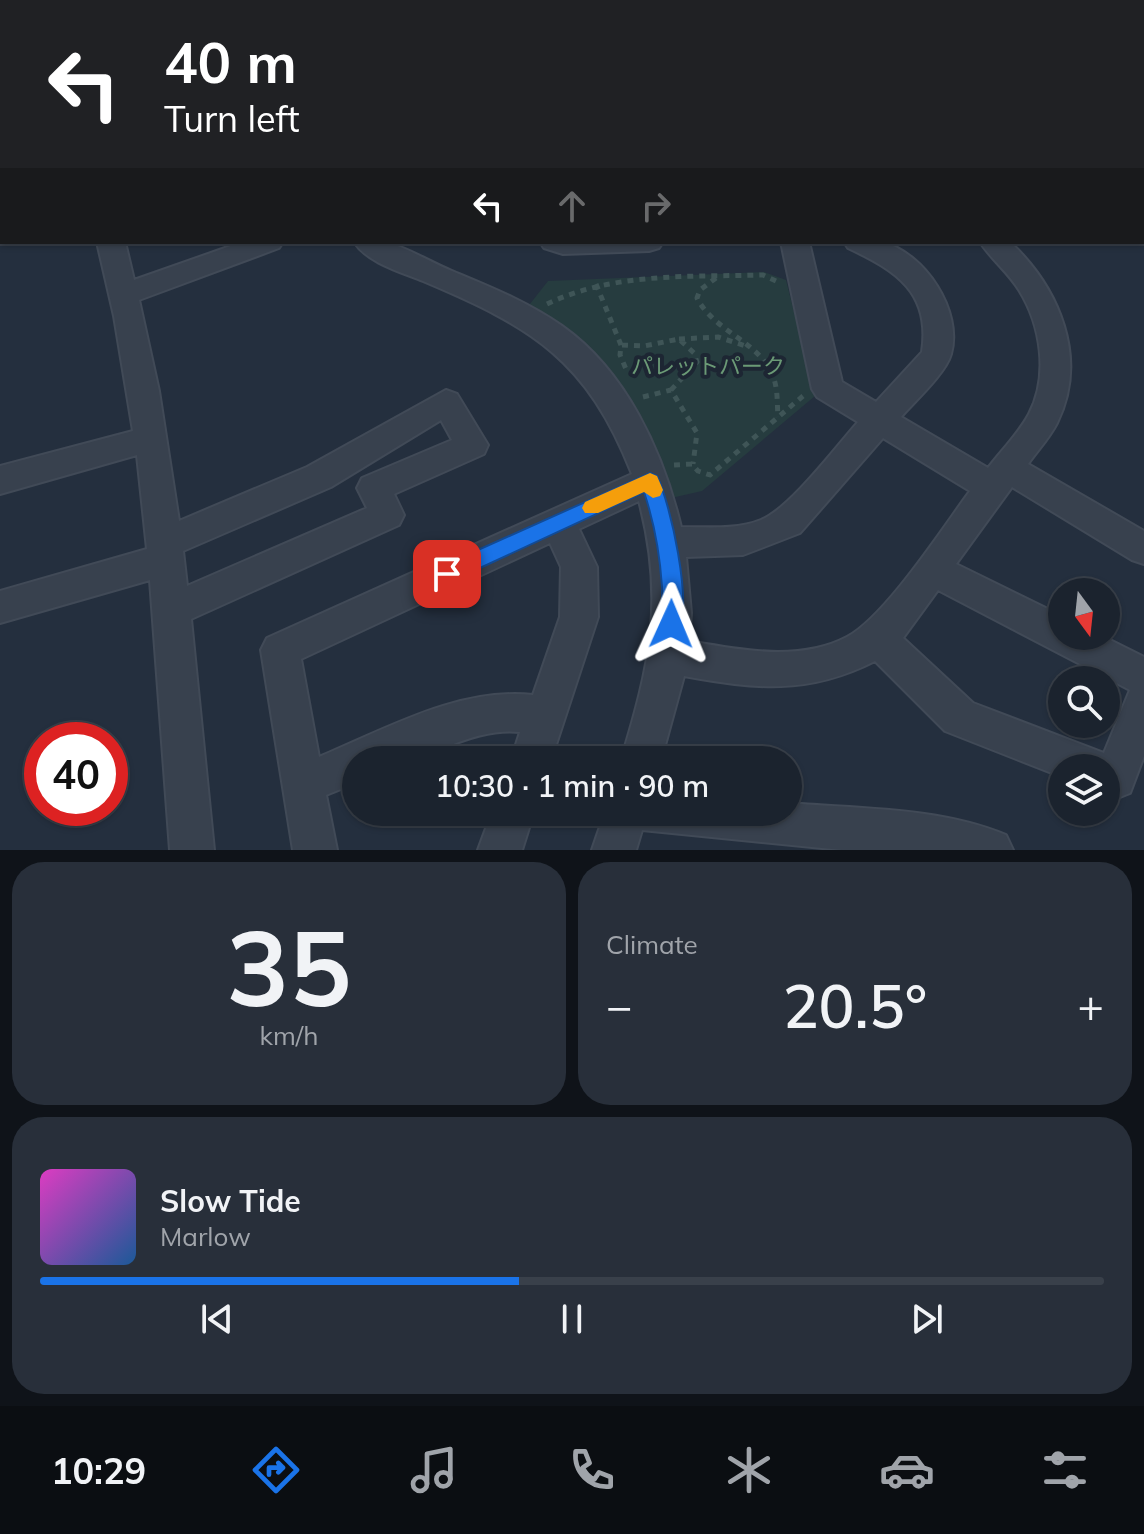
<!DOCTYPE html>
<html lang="en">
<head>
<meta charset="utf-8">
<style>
  :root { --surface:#1b232e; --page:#282f3a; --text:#f1f3f6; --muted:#a0a4aa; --line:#39404a; --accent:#1a73e8 }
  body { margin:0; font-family:Mulish,"Noto Sans JP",sans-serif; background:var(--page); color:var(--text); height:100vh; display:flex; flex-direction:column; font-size:30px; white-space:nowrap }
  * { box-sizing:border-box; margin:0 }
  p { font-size:26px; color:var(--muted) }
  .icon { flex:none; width:44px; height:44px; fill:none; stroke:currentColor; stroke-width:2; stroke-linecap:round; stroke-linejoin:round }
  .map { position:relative; height:850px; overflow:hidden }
  .sheet { display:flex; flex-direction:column; gap:12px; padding:12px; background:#0f1319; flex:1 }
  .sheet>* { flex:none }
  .guide { position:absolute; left:0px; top:0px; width:1144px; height:244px; box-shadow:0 2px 6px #0004,0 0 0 2px var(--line); background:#202124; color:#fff; overflow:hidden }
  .needle { width:52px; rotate:165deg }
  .buttons { position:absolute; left:1048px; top:578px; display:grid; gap:16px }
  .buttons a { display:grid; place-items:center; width:72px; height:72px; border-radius:50%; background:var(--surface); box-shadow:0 2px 6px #0004,0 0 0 2px var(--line); font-size:40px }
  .speed { position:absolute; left:24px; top:722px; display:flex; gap:16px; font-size:40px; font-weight:700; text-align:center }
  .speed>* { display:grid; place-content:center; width:104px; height:104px; border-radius:50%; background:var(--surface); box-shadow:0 2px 6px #0004,0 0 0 2px var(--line); line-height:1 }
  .speed .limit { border:12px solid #d22; background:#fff; color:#111 }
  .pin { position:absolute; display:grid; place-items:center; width:68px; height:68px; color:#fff; margin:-34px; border-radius:16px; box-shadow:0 4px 12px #0006 }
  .me { position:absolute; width:88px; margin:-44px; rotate:1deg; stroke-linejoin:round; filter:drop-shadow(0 0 6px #0008) }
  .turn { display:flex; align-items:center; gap:28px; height:168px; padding:0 32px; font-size:36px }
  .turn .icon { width:104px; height:104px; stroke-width:2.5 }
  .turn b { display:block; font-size:56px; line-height:68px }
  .lanes { display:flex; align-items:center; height:76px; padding:0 32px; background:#0003; justify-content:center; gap:40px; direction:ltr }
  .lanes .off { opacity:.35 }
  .big { font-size:60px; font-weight:600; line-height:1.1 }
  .sheet .tile { flex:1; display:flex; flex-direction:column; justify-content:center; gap:12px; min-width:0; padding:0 28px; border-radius:32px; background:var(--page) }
  .sheet .dial { align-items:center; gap:0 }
  .dial b { font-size:104px; line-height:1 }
  .song { display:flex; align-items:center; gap:24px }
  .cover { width:96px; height:96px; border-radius:12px; background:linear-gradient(135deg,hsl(310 70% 55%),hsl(210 70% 35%)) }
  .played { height:8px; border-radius:4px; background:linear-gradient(90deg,var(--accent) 45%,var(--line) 45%) }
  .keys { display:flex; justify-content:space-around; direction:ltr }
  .heat { display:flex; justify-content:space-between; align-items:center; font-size:44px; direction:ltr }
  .sheet .tiles { flex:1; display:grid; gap:12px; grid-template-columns:1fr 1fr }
  .tile:last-child { grid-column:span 2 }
  .trip { position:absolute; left:342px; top:746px; width:460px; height:80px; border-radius:40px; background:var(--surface); box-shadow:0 2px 6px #0004,0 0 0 2px var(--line); font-weight:600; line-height:80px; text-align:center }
  .tabs { display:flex; height:128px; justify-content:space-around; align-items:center; background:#0b0e12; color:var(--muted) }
  .tabs .icon { width:56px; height:56px }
  .tabs .current { color:var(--accent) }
  .tabs b { font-size:36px; color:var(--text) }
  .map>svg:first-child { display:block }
</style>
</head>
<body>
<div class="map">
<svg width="1144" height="850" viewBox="0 0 1144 850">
  <rect width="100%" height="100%" fill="#242f3e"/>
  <path fill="#263c3f" d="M 764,272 L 786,280 L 815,396 L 702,491 L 671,498 L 653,463 L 526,309 L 548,281 Z"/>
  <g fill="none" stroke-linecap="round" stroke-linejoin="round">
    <defs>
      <path id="minor" d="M 526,0 L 546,0 L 547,2 L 527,2 Z
        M 779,0 L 800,0 L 801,2 L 780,2 Z
        M 864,0 L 886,0 L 887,2 L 865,2 Z
        M 1142,80 L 1144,81 L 1144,95 L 1142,94 Z
        M 0,102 L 2,102 L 0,117 Z
        M 1142,149 L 1144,150 L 1144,166 L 1142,165 Z
        M 97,242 L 125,242 L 134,280 L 242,242 L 283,242 L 279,248 L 139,300 L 159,391 L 179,521 L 307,467 L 446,390 L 457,394 L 488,445 L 484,454 L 394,494 L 404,515 L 399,525 L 191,619 L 214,850 L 170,850 L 150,580 L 0,623 L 0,591 L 147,549 L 137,455 L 0,494 L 0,466 L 133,431 L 114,316 ZM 441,420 L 452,440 L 362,478 L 357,488 L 367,508 L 187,586 L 183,551 L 331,487 Z
        M 354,242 C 364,242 376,240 385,242 C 402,245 434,264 452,271 C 490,287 528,302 562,326 C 626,371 663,452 681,527 C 706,527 737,530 761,520 C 790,508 835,448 858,422 L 817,397 L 812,389 L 781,242 L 809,242 L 842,382 L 876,402 L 922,352 C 931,293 897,271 848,248 L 844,242 C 856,242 871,239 882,242 C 925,253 963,311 951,354 C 946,373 914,402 901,417 L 988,468 C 1001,451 1019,433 1029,414 C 1049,376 1041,325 1019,290 C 1008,272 991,259 980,242 L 1010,242 C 1059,288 1089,358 1057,423 C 1050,437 1038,450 1028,464 L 1144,531 L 1144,564 L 1132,560 L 1012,487 L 956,564 L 1062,616 L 1062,636 L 1102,636 L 1144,657 L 1144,756 L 1130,793 L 1115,799 L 1106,795 L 1106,768 L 1062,768 L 1062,777 L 945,731 L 875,661 C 808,695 755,689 684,676 L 661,760 L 621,760 C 650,665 665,599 639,501 L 579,529 L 597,567 L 598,617 L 551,760 L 511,760 L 520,732 C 481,728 448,748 412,759 C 396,764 373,760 356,760 L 356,783 L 326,795 L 337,850 L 293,850 L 261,650 L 267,638 L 632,474 C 587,359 532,327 423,281 C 401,272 368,263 354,242 ZM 883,438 L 970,491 C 942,529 885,617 847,637 C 800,662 739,650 689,641 L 691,613 L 686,557 L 743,555 L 800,533 ZM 550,543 L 561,567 L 560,617 L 533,695 C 459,687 386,729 319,757 L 301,659 ZM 938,590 L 1130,690 L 1104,753 L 973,703 L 903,638 Z
        M 540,242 L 663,242 L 659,248 L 649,251 L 563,254 L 544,248 Z
        M 788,803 C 859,809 939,807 1006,835 L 1013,850 L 842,850 L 642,830 L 636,850 L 592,850 L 605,812 L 788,812 Z
        M 492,812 L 534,812 L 522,850 L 478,850 Z"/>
    </defs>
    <use href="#minor" stroke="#414a57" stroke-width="4"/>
    <path stroke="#3f5557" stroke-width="5" stroke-dasharray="6 6" stroke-linecap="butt" d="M 716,278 L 700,290 L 697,298 C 715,333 761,341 774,379 C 778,391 777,405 778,417
      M 596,284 L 621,345 L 620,355 L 626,369
      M 547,304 C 614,272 690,277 763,275 L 776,281
      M 679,339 L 718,337 L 749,347
      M 622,345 L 644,346 L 679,339 L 694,353 L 697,362 L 671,390
      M 643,397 L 671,390 L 697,433 L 693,464
      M 674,465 L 692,464 L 698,471 L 710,475 L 803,396"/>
    <use href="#minor" fill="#38414e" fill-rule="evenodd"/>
  </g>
  <path fill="#1a73e8" stroke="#114b97" stroke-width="2" d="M 650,473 L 657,476 C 671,505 692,602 679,631 L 671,634 L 664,631 C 658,618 663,602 662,587 C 660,556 654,522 644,492 L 454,580 L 447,583 L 440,580 L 437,574 L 440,567 Z"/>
  <path fill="#f59e0b" d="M 650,473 L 657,476 L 663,490 L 660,496 L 653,498 L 644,492 L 598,513 L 585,513 L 582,508 L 585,502 Z"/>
  <g text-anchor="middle" stroke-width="8" stroke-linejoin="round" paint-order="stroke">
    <g font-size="22" fill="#6b9a76" stroke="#1d2633">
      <text x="708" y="374">パレットパーク</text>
    </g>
  </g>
</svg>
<div class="buttons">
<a><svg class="needle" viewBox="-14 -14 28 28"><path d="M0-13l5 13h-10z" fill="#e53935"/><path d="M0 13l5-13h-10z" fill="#a0a4aa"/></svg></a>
<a><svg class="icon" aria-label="search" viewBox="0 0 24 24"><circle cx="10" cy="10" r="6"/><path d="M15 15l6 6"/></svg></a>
<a><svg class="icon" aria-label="layers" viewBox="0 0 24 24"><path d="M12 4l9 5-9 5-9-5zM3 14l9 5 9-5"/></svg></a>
</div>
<div class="speed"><div class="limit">40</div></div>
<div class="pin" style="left:447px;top:574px;background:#d93025"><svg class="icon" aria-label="arrive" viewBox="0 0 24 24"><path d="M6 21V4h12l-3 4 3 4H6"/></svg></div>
<svg class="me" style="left:671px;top:624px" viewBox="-20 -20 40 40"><path d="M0-17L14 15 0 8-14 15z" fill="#1a73e8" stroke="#fff" stroke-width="4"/></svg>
<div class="trip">10:30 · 1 min · 90 m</div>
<div class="guide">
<div class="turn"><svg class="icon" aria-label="left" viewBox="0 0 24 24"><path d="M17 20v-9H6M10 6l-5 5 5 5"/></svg><div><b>40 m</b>Turn left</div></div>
<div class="lanes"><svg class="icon" aria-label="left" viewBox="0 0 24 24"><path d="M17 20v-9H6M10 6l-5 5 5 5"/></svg><svg class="icon off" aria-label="ahead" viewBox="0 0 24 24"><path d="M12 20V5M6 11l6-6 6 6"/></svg><svg class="icon off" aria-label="right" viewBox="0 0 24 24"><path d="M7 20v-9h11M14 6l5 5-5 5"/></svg></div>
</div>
</div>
<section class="sheet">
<div class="tiles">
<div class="tile dial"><b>35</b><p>km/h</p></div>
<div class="tile"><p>Climate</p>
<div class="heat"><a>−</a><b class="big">20.5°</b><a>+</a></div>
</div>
<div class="tile">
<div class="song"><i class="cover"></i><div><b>Slow Tide</b><p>Marlow</p></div></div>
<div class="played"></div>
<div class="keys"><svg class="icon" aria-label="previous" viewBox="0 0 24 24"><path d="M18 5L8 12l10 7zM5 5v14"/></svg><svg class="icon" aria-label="pause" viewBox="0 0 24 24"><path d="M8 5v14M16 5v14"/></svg><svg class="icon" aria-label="next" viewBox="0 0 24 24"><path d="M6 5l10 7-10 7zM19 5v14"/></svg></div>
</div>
</div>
</section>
<nav class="tabs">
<b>10:29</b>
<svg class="icon current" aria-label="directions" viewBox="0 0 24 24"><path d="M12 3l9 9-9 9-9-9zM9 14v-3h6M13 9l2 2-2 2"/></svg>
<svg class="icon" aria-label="music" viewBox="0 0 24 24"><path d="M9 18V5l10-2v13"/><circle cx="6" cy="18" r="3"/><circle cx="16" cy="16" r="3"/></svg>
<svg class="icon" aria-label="phone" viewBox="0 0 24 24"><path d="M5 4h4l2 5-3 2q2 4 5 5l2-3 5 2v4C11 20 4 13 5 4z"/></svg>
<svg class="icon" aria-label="climate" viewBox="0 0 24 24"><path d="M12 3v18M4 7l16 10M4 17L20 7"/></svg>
<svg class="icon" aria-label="car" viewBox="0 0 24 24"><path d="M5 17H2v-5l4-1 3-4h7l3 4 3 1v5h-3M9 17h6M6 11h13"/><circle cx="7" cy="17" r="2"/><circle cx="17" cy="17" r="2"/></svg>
<svg class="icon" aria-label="filters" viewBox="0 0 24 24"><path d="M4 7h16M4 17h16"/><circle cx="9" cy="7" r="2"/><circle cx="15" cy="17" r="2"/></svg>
</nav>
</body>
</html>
